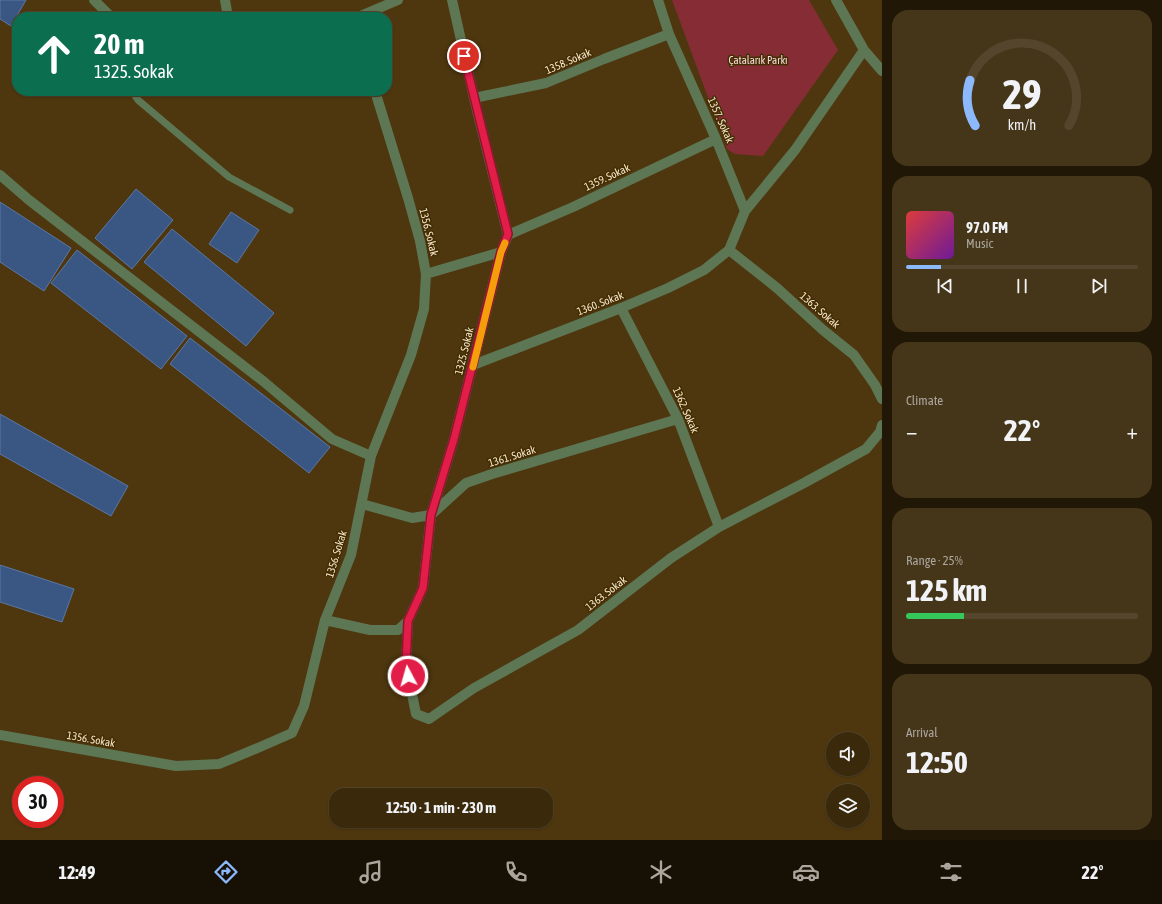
<!DOCTYPE html>
<html lang="en">
<head>
<meta charset="utf-8">
<style>
  :root { --surface:#3a290b; --page:#453519; --text:#f1f3f6; --muted:#aba69d; --line:#54452c; --accent:#8cb9fc }
  body { margin:0; font-family:"Asap Condensed",sans-serif; background:var(--page); color:var(--text); height:100vh; display:flex; flex-direction:column; font-size:15px; white-space:nowrap }
  * { box-sizing:border-box; margin:0 }
  p { font-size:13px; color:var(--muted) }
  .icon { flex:none; width:22px; height:22px; fill:none; stroke:currentColor; stroke-width:2; stroke-linecap:round; stroke-linejoin:round }
  .map { position:relative; flex:1; overflow:hidden }
  .drawer { display:flex; flex-direction:column; gap:10px; padding:10px; background:#201706; width:280px }
  .drawer>* { flex:none }
  .guide { position:absolute; left:12px; top:12px; width:380px; height:84px; border-radius:16px; box-shadow:0 1px 3px #0004,0 0 0 1px var(--line); background:#0b6e4f; color:#fff; overflow:hidden }
  .buttons { position:absolute; left:826px; top:732px; display:grid; gap:8px }
  .buttons a { display:grid; place-items:center; width:44px; height:44px; border-radius:50%; background:var(--surface); box-shadow:0 1px 3px #0004,0 0 0 1px var(--line); font-size:20px }
  .speed { position:absolute; left:12px; top:776px; display:flex; gap:8px; font-size:20px; font-weight:700; text-align:center }
  .speed>* { display:grid; place-content:center; width:52px; height:52px; border-radius:50%; background:var(--surface); box-shadow:0 1px 3px #0004,0 0 0 1px var(--line); line-height:1 }
  .speed .limit { border:6px solid #d22; background:#fff; color:#111 }
  .pin { position:absolute; display:grid; place-items:center; width:34px; height:34px; color:#fff; margin:-17px; border:2px solid #fff; border-radius:50%; box-shadow:0 1px 4px #0007 }
  .me { position:absolute; width:44px; margin:-22px; rotate:354deg; stroke-linejoin:round; filter:drop-shadow(0 0 3px #0008) }
  .turn { display:flex; align-items:center; gap:14px; height:84px; padding:0 16px; font-size:18px }
  .turn .icon { width:52px; height:52px; stroke-width:2.5 }
  .turn b { display:block; font-size:28px; line-height:34px }
  .big { font-size:30px; font-weight:700; line-height:1.1 }
  .drawer .tile { flex:1; display:flex; flex-direction:column; justify-content:center; gap:6px; min-width:0; padding:0 14px; border-radius:16px; background:var(--page) }
  .drawer .dial { align-items:center; gap:0 }
  .dial svg { height:104px; overflow:visible; fill:none; stroke:var(--line); stroke-width:7; stroke-linecap:round; text-anchor:middle }
  .dial text { fill:var(--text); stroke:none }
  .song { display:flex; align-items:center; gap:12px }
  .cover { width:48px; height:48px; border-radius:6px; background:linear-gradient(135deg,hsl(0 70% 55%),hsl(280 70% 35%)) }
  .played { height:4px; border-radius:2px; background:linear-gradient(90deg,var(--accent) 15%,var(--line) 15%) }
  .keys { display:flex; justify-content:space-around; direction:ltr }
  .heat { display:flex; justify-content:space-between; align-items:center; font-size:22px; direction:ltr }
  .charge { height:6px; border-radius:3px; background:linear-gradient(90deg,#34c759 25%,var(--line) 0) }
  .trip { position:absolute; left:329px; top:788px; width:224px; height:40px; border-radius:16px; background:var(--surface); box-shadow:0 1px 3px #0004,0 0 0 1px var(--line); font-weight:700; line-height:40px; text-align:center }
  .menu { display:flex; height:64px; justify-content:space-around; align-items:center; background:#171004; color:var(--muted) }
  .menu .icon { width:28px; height:28px }
  .menu .active { color:var(--accent) }
  .menu b { font-size:18px; color:var(--text) }
  main { display:flex; flex:1; min-height:0 }
  .map>svg:first-child { display:block }
</style>
</head>
<body>
<main>
<div class="map">
<svg width="882" height="840" viewBox="0 0 882 840">
  <rect width="100%" height="100%" fill="#4e370f"/>
  <path fill="#852c35" d="M 672,0 L 809,0 L 838,50 L 763,156 L 735,154 L 727,149 Z"/>
  <path fill="#3a5682" stroke="#5a78a6" d="M 0,0 L 26,0 L 11,26 L 0,19 Z
    M 136,189 L 173,220 L 132,269 L 95,238 Z
    M 0,202 L 71,248 L 44,291 L 0,262 Z
    M 231,212 L 259,230 L 237,263 L 209,244 Z
    M 172,229 L 274,313 L 246,346 L 144,262 Z
    M 77,250 L 187,336 L 161,369 L 51,283 Z
    M 190,338 L 330,447 L 309,473 L 170,364 Z
    M 0,414 L 128,486 L 111,516 L 0,454 Z
    M 0,565 L 74,589 L 62,622 L 0,602 Z"/>
  <g fill="none" stroke-linecap="round" stroke-linejoin="round">
    <path stroke="#5d7755" stroke-width="7" d="M 132,91 L 138,100 L 229,177 L 290,210"/>
    <path stroke="#5d7755" stroke-width="10" d="M 94,0 L 111,17
      M 225,0 L 228,17
      M 836,0 L 864,50 L 882,71
      M 358,17 L 398,0
      M 474,98 L 546,83 L 604,59 L 669,34
      M 0,175 L 29,200 L 263,381 L 332,439 L 371,456
      M 745,211 L 795,150 L 864,50
      M 508,235 L 573,207 L 716,139
      M 729,250 L 777,288 L 823,330 L 854,355 L 875,385 L 882,399
      M 426,274 L 501,252
      M 621,308 L 678,419 L 719,527
      M 473,365 L 621,308 L 668,288 L 704,270 L 729,250 L 745,211 L 716,139 L 669,34 L 658,0
      M 362,504 L 412,518 L 431,515 L 466,483 L 492,474 L 678,419
      M 325,620 L 370,630 L 398,630 L 408,621 L 423,588 L 431,515 L 454,439 L 501,252 L 508,235 L 474,98 L 452,0
      M 408,621 L 406,664 L 416,714 L 429,719 L 474,688 L 578,630 L 671,558 L 719,527 L 804,483 L 866,449 L 880,432 L 882,425
      M 0,735 L 176,766 L 219,764 L 260,747 L 292,733 L 304,706 L 325,620 L 351,555 L 371,456 L 411,355 L 424,309 L 426,274 L 420,241 L 408,198 L 375,91"/>
  </g>
  <g fill="none" stroke-linecap="round" stroke-linejoin="round">
    <defs>
      <path id="route" d="M 408,676 L 406,664 L 408,621 L 423,588 L 431,515 L 454,439 L 501,252 L 508,234 L 464,56"/>
    </defs>
    <use href="#route" stroke="#92132f" stroke-width="10"/>
    <use href="#route" stroke="#e11d48" stroke-width="7"/>
    <path stroke="#f59e0b" stroke-width="7" d="M 473,367 L 501,252 L 505,243"/>
  </g>
  <g text-anchor="middle" stroke-width="3" stroke-linejoin="round" paint-order="stroke">
    <g font-size="11" fill="#f8dada" stroke="#432d02">
      <text x="758" y="64">Çatalarık Parkı</text>
    </g>
    <g font-size="11" fill="#f8e7cc" stroke="#432d02">
      <text transform="translate(568 61) rotate(-23)" y="4">1358. Sokak</text>
      <text transform="translate(721 120) rotate(66)" y="4">1357. Sokak</text>
      <text transform="translate(607 177) rotate(-25)" y="4">1359. Sokak</text>
      <text transform="translate(429 232) rotate(76)" y="4">1356. Sokak</text>
      <text transform="translate(600 303) rotate(-21)" y="4">1360. Sokak</text>
      <text transform="translate(820 310) rotate(41)" y="4">1363. Sokak</text>
      <text transform="translate(464 351) rotate(-76)" y="4">1325. Sokak</text>
      <text transform="translate(686 410) rotate(66)" y="4">1362. Sokak</text>
      <text transform="translate(512 456) rotate(-17)" y="4">1361. Sokak</text>
      <text transform="translate(336 554) rotate(-73)" y="4">1356. Sokak</text>
      <text transform="translate(606 593) rotate(-38)" y="4">1363. Sokak</text>
      <text transform="translate(91 739) rotate(10)" y="4">1356. Sokak</text>
    </g>
  </g>
</svg>
<div class="buttons">
<a><svg class="icon" aria-label="sound" viewBox="0 0 24 24"><path d="M4 9h4l5-4v14l-5-4H4zM17 9q2 3 0 6"/></svg></a>
<a><svg class="icon" aria-label="layers" viewBox="0 0 24 24"><path d="M12 4l9 5-9 5-9-5zM3 14l9 5 9-5"/></svg></a>
</div>
<div class="speed"><div class="limit">30</div></div>
<div class="pin" style="left:464px;top:56px;background:#d93025"><svg class="icon" aria-label="arrive" viewBox="0 0 24 24"><path d="M6 21V4h12l-3 4 3 4H6"/></svg></div>
<svg class="me" style="left:408px;top:676px" viewBox="-20 -20 40 40"><circle r="17" fill="#e11d48" stroke="#fff" stroke-width="3"/><path d="M0-11L8 9 0 5-8 9z" fill="#fff"/></svg>
<div class="trip">12:50 · 1 min · 230 m</div>
<div class="guide">
<div class="turn"><svg class="icon" aria-label="ahead" viewBox="0 0 24 24"><path d="M12 20V5M6 11l6-6 6 6"/></svg><div><b>20 m</b>1325. Sokak</div></div>
</div>
</div>
<section class="drawer">
<div class="tile dial"><svg viewBox="0 0 100 80">
<path d="M14 69A42 42 0 1 1 86 69"/>
<path d="M14 69A42 42 0 0 1 10 34" stroke="#8cb9fc"/>
<text x="50" y="56" font-size="32" font-weight="700">29</text>
<text x="50" y="72" font-size="11">km/h</text>
</svg></div>
<div class="tile">
<div class="song"><i class="cover"></i><div><b>97.0 FM</b><p>Music</p></div></div>
<div class="played"></div>
<div class="keys"><svg class="icon" aria-label="previous" viewBox="0 0 24 24"><path d="M18 5L8 12l10 7zM5 5v14"/></svg><svg class="icon" aria-label="pause" viewBox="0 0 24 24"><path d="M8 5v14M16 5v14"/></svg><svg class="icon" aria-label="next" viewBox="0 0 24 24"><path d="M6 5l10 7-10 7zM19 5v14"/></svg></div>
</div>
<div class="tile"><p>Climate</p>
<div class="heat"><a>−</a><b class="big">22°</b><a>+</a></div>
</div>
<div class="tile"><p>Range · 25%</p><b class="big">125 km</b><div class="charge"></div></div>
<div class="tile"><p>Arrival</p><b class="big">12:50</b></div>
</section>
</main>
<nav class="menu">
<b>12:49</b>
<svg class="icon active" aria-label="directions" viewBox="0 0 24 24"><path d="M12 3l9 9-9 9-9-9zM9 14v-3h6M13 9l2 2-2 2"/></svg>
<svg class="icon" aria-label="music" viewBox="0 0 24 24"><path d="M9 18V5l10-2v13"/><circle cx="6" cy="18" r="3"/><circle cx="16" cy="16" r="3"/></svg>
<svg class="icon" aria-label="phone" viewBox="0 0 24 24"><path d="M5 4h4l2 5-3 2q2 4 5 5l2-3 5 2v4C11 20 4 13 5 4z"/></svg>
<svg class="icon" aria-label="climate" viewBox="0 0 24 24"><path d="M12 3v18M4 7l16 10M4 17L20 7"/></svg>
<svg class="icon" aria-label="car" viewBox="0 0 24 24"><path d="M5 17H2v-5l4-1 3-4h7l3 4 3 1v5h-3M9 17h6M6 11h13"/><circle cx="7" cy="17" r="2"/><circle cx="17" cy="17" r="2"/></svg>
<svg class="icon" aria-label="filters" viewBox="0 0 24 24"><path d="M4 7h16M4 17h16"/><circle cx="9" cy="7" r="2"/><circle cx="15" cy="17" r="2"/></svg>
<b>22°</b>
</nav>
</body>
</html>
